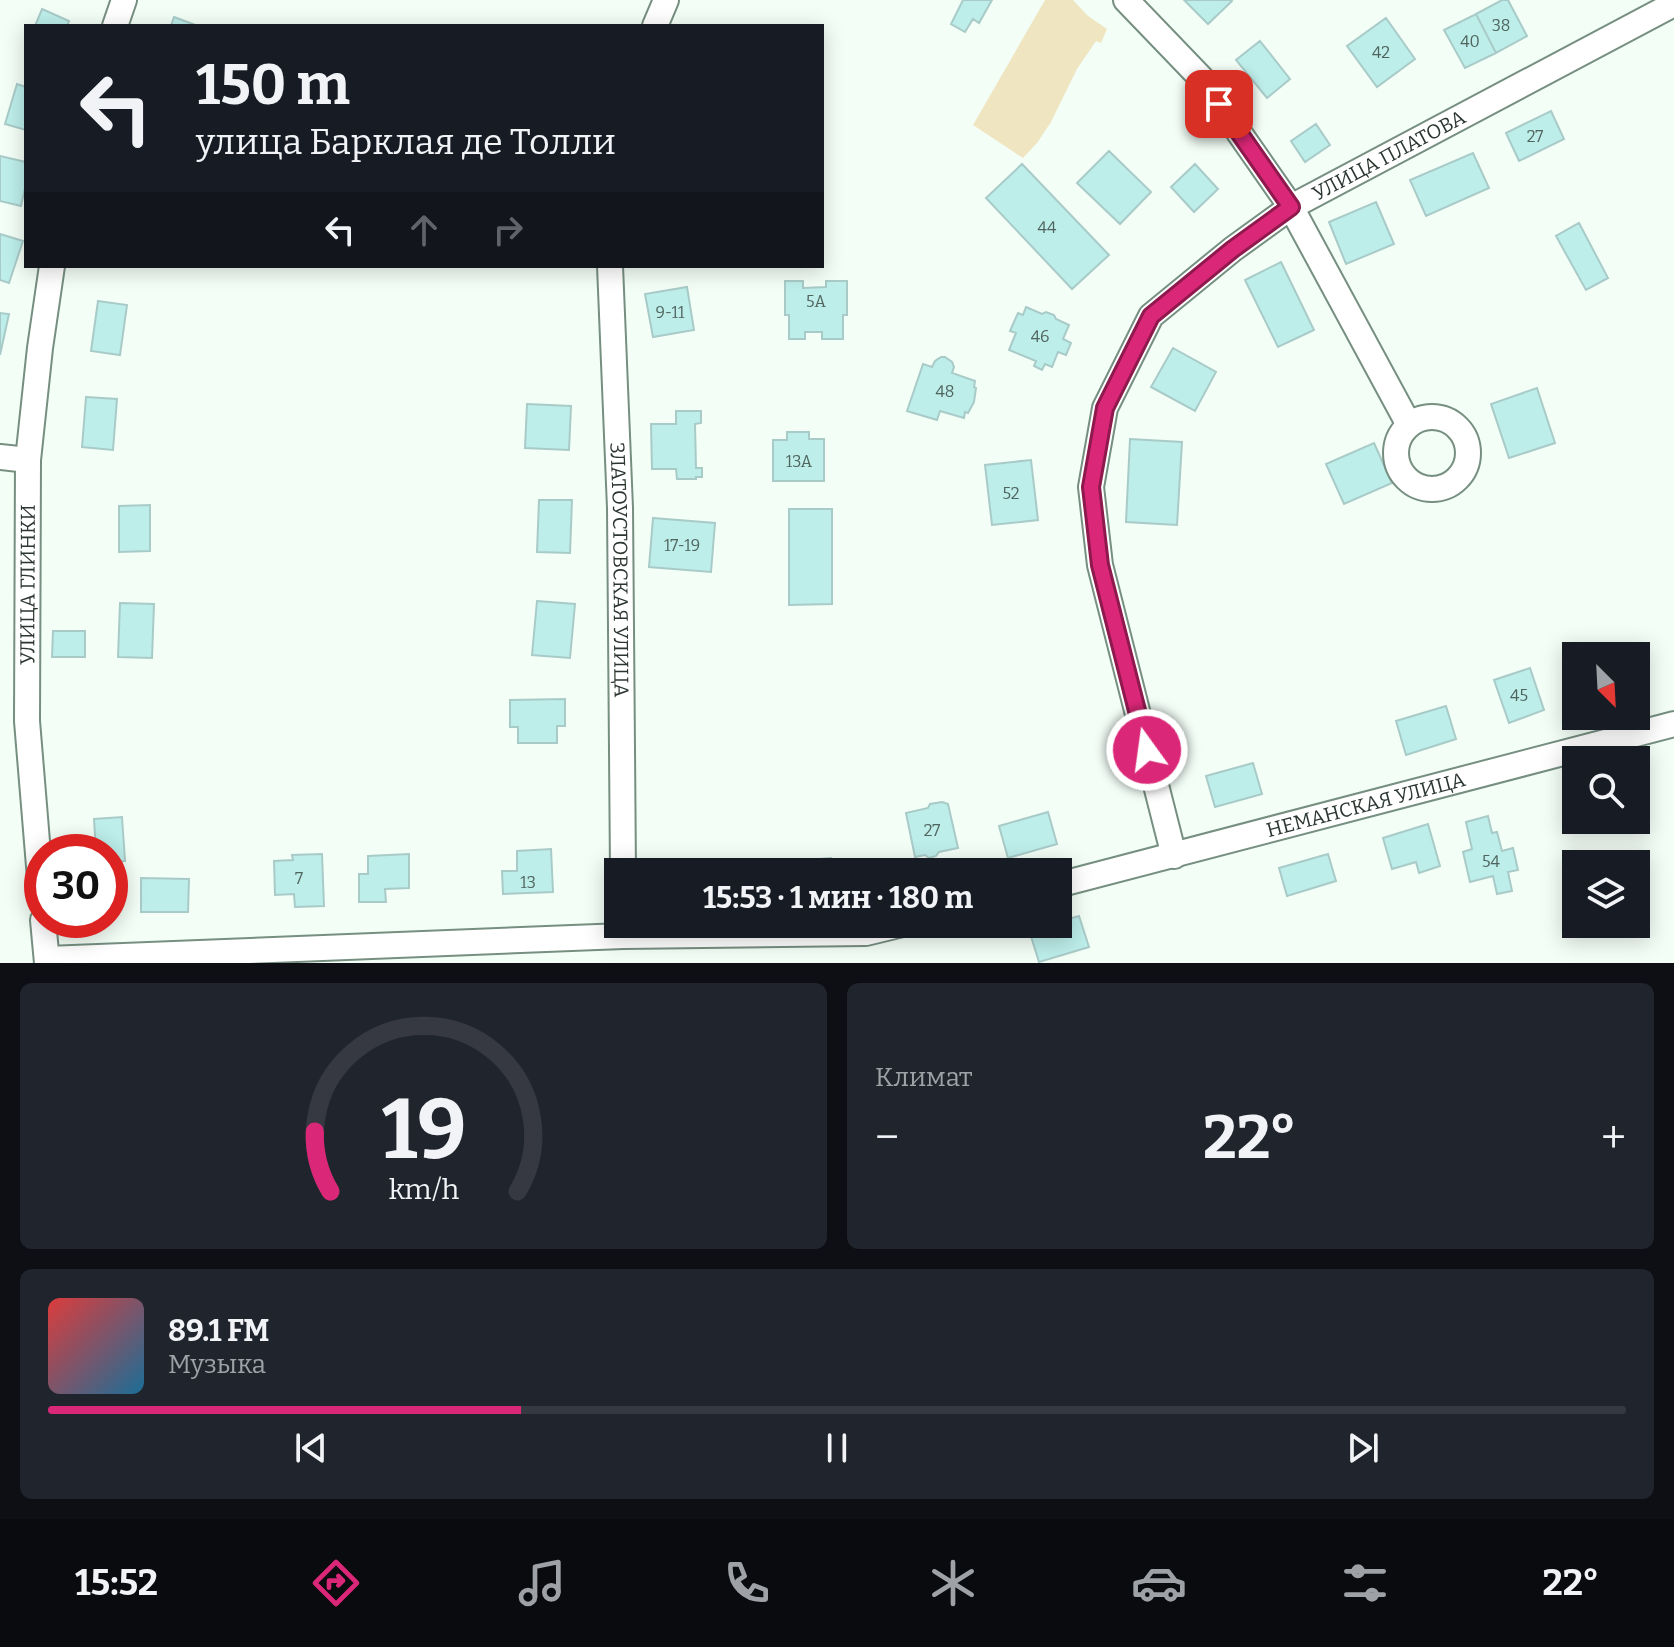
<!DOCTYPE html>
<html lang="ru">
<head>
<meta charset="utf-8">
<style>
  :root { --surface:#171b24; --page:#20242c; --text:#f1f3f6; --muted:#9ea1a6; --line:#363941; --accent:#db2777 }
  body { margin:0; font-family:Bitter,serif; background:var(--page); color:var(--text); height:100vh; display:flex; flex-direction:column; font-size:30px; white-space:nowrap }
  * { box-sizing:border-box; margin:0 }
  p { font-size:26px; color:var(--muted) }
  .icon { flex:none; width:44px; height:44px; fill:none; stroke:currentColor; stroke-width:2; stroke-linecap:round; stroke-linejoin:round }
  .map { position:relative; height:963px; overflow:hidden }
  .sheet { display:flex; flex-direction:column; gap:20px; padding:20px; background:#0d0f14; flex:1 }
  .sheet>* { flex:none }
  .guide { position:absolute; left:24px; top:24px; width:800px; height:244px; border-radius:0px; box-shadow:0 4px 20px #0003; background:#171b24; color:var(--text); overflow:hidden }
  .needle { width:52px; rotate:156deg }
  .controls { position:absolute; left:1562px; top:642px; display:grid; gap:16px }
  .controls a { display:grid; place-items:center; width:88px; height:88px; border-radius:0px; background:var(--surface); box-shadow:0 4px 20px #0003; font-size:40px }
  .speed { position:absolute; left:24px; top:834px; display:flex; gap:16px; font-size:40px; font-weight:700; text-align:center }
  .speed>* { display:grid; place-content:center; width:104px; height:104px; border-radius:50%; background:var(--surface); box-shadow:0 4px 20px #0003; line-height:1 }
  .speed .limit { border:12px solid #d22; background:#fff; color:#111 }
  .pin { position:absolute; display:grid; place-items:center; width:68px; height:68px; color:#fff; margin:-34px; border-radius:16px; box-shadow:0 4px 12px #0006 }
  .me { position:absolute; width:88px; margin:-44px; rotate:346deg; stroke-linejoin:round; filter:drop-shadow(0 0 6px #0008) }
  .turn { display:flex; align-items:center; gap:28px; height:168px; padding:0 40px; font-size:36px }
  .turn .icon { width:104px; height:104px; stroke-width:2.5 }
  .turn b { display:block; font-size:56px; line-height:68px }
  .lanes { display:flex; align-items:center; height:76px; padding:0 40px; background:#0003; justify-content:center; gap:40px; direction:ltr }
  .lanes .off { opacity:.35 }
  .big { font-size:60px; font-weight:700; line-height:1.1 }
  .sheet .widget { flex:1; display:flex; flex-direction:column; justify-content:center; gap:12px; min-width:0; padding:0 28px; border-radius:12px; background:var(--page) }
  .sheet .dial { align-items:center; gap:0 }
  .dial svg { height:208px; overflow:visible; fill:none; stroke:var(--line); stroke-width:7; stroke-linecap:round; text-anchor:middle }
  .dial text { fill:var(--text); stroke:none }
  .song { display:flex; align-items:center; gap:24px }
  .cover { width:96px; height:96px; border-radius:12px; background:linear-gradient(135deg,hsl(0 70% 55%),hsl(200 70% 35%)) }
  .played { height:8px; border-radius:4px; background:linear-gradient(90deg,var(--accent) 30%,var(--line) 30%) }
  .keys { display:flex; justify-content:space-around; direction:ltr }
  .heat { display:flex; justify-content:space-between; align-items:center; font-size:44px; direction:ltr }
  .sheet .tiles { flex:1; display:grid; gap:20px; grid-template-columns:1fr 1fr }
  .widget:last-child { grid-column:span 2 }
  .trip { position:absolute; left:604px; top:858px; width:468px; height:80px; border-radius:0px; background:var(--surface); box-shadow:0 4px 20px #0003; font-weight:700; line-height:80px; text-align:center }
  .tab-bar { display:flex; height:128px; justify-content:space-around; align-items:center; background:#090b0e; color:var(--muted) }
  .tab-bar .icon { width:56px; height:56px }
  .tab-bar .current { color:var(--accent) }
  .tab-bar b { font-size:36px; color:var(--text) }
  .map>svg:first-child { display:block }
</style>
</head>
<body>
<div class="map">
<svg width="1674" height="963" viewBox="0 0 1674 963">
  <rect width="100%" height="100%" fill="#f3fef7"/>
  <path fill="#f0e5c1" d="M 1045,0 L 1073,0 L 1088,16 L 1107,29 L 1101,43 L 1096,41 L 1077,69 L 1051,122 L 1037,143 L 1023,158 L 973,125 Z"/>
  <path fill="#bdeeea" stroke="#a9cbc8" stroke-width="2" d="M 963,0 L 992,0 L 979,23 L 973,19 L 965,32 L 951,24 Z
    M 1184,0 L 1231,0 L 1232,1 L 1208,24 Z
    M 1502,0 L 1508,0 L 1527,36 L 1496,53 L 1476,14 Z
    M 42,9 L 69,21 L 67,26 L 35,26 Z
    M 1476,14 L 1496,53 L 1465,68 L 1444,30 Z
    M 174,17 L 198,26 L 171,26 Z
    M 1386,18 L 1415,59 L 1377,87 L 1347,46 Z
    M 1260,41 L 1290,79 L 1267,98 L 1236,60 Z
    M 17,84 L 26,87 L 26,130 L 5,124 Z
    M 1551,111 L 1564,139 L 1519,161 L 1506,133 Z
    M 1316,124 L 1330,145 L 1305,162 L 1291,141 Z
    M 1109,151 L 1151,192 L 1120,224 L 1077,183 Z
    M 1473,153 L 1489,188 L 1426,216 L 1410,180 Z
    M 0,156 L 26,162 L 26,184 L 21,206 L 0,201 Z
    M 1022,164 L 1109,255 L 1072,289 L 986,198 Z
    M 1195,164 L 1218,189 L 1194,212 L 1171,187 Z
    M 1376,202 L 1394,244 L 1346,264 L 1329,222 Z
    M 1579,223 L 1608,278 L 1586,290 L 1556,236 Z
    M 0,234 L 23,241 L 9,283 L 0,280 Z
    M 1281,262 L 1314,330 L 1278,347 L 1245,280 Z
    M 785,281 L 803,281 L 803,288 L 826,287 L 826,281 L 847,281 L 847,315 L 843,315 L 843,339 L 822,339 L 822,332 L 805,332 L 805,339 L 789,339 L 789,315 L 785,315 Z
    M 687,287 L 694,330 L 653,337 L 645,294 Z
    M 98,301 L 127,305 L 120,355 L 91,351 Z
    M 1026,307 L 1042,314 L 1046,312 L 1054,315 L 1056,319 L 1069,325 L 1063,339 L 1071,343 L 1066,355 L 1058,352 L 1052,367 L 1045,364 L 1042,370 L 1034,366 L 1036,361 L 1009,350 L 1016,333 L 1010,331 L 1018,313 L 1023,315 Z
    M 0,313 L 9,314 L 0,355 Z
    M 1173,348 L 1216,372 L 1195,411 L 1151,387 Z
    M 941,357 L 945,357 L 952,362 L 954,367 L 952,373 L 975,381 L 974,387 L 976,388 L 974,402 L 968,413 L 965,412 L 964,418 L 940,411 L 937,420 L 907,411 L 923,364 L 932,367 L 935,361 Z
    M 1537,388 L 1555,443 L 1509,458 L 1491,404 Z
    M 86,397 L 117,399 L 113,450 L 82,447 Z
    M 527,404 L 571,406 L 569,450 L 525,448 Z
    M 676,411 L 701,411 L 701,423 L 695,424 L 696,468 L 702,468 L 702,477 L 696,477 L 696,479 L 677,479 L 676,469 L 652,469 L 651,424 L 676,424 Z
    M 787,432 L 809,432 L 809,439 L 824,439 L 824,481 L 773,481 L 773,440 L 787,440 Z
    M 1130,439 L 1182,442 L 1177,525 L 1126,522 Z
    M 1374,443 L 1392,483 L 1344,504 L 1326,464 Z
    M 1031,460 L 1038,520 L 992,525 L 985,465 Z
    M 539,500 L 572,500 L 570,553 L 537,552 Z
    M 150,505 L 150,551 L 119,552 L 119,506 Z
    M 789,509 L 832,509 L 832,604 L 789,605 Z
    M 653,518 L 715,523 L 711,572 L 649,567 Z
    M 537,601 L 575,604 L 570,658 L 532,655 Z
    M 120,603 L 154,604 L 152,658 L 118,657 Z
    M 53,631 L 85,631 L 85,657 L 52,657 Z
    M 1530,668 L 1544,710 L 1509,723 L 1494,680 Z
    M 565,699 L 565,726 L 557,726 L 557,743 L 518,743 L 518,727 L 510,727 L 510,700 Z
    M 1446,706 L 1456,739 L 1406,755 L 1396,721 Z
    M 1253,763 L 1262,794 L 1215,807 L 1206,776 Z
    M 1576,789 L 1576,820 L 1594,820 L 1577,825 L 1567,791 Z
    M 942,802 L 948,804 L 958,848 L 939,852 L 936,856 L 929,858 L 925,855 L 915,857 L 906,813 L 928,808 L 930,804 Z
    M 1048,812 L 1057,844 L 1008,858 L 999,826 Z
    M 1488,816 L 1492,833 L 1497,832 L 1502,851 L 1513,848 L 1518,870 L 1508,872 L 1512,891 L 1497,894 L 1493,876 L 1470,882 L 1463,852 L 1472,849 L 1466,822 Z
    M 122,817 L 125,861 L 110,862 L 110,852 L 96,852 L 94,819 Z
    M 1428,824 L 1440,866 L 1419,873 L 1416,862 L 1392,869 L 1383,838 Z
    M 551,849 L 553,892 L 503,894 L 502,871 L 517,871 L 517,851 Z
    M 322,854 L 324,906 L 295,907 L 294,894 L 275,895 L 274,861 L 293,860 L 292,855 Z
    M 409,854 L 409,888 L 385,889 L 386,902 L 359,902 L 359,874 L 368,874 L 368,856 Z
    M 1328,854 L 1336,881 L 1287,896 L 1279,868 Z
    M 831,858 L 832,872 L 784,872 L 784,862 Z
    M 722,863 L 722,872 L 674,872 L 674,866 Z
    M 141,878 L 189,879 L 188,912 L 141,912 Z
    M 1079,916 L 1089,947 L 1039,962 L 1029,930 L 1051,924 L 1058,924 L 1058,922 Z"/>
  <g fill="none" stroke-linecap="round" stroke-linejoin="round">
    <defs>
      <g id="minor">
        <path d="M 1126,0 L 1201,78 L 1291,207 L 1409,425"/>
        <path d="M 115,26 L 124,0"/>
        <path d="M 655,26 L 666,0"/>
        <path id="s1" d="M 610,266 L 620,508 L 623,872"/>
        <circle cx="1432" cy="453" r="36"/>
        <path d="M 0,457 L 28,460"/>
        <path id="s2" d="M 1174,856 L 1100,565 L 1091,487 L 1105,408 L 1151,316 L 1233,249 L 1291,207 L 1674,4"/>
        <path id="s3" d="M 1058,885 L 1674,724"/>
        <path id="s4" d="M 42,902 L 27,721 L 28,460 L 40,348 L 52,266"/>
        <path d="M 43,920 L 47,963"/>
        <path d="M 47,959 L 623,936 L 866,933 L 903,924"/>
      </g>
    </defs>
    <use href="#minor" stroke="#768f80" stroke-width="28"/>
    <use href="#minor" stroke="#fff" stroke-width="24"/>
  </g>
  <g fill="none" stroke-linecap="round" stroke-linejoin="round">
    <defs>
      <path id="route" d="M 1147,750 L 1100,565 L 1091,487 L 1105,408 L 1151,316 L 1233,249 L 1291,207 L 1219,104"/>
    </defs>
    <use href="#route" stroke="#8e194d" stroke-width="20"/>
    <use href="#route" stroke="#db2777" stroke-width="14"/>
  </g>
  <g text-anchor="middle" stroke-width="8" stroke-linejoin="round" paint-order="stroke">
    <g font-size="16" fill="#50645e">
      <text x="1501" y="31">38</text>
      <text x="1470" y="47">40</text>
      <text x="1381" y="58">42</text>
      <text x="1535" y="142">27</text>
      <text x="1047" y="233">44</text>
      <text x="816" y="307">5А</text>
      <text x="670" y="318">9-11</text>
      <text x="1040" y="342">46</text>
      <text x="945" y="397">48</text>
      <text x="799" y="467">13А</text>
      <text x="1011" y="499">52</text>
      <text x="682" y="551">17-19</text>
      <text x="1519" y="701">45</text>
      <text x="932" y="836">27</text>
      <text x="1491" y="867">54</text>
      <text x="299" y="884">7</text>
      <text x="528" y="888">13</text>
    </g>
    <g font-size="20" fill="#2c3630" stroke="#fff">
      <text dy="7" stroke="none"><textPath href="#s2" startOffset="850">УЛИЦА ПЛАТОВА</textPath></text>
      <text dy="7" stroke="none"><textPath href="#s1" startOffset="304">ЗЛАТОУСТОВСКАЯ УЛИЦА</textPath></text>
      <text dy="7" stroke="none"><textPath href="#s4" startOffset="318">УЛИЦА ГЛИНКИ</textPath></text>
      <text dy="7" stroke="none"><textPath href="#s3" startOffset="318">НЕМАНСКАЯ УЛИЦА</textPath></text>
    </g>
  </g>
</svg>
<div class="controls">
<a><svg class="needle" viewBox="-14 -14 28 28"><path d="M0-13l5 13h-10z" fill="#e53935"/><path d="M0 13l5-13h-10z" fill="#9ea1a6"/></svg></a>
<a><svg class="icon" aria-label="search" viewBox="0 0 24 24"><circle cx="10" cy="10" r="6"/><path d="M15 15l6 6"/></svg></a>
<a><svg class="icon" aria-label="layers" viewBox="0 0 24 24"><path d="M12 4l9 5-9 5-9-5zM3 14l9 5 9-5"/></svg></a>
</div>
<div class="speed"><div class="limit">30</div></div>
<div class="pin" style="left:1219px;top:104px;background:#d93025"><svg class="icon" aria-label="arrive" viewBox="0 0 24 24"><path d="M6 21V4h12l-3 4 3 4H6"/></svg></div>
<svg class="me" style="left:1147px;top:750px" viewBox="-20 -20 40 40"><circle r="17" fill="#db2777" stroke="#fff" stroke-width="3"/><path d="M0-11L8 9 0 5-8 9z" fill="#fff"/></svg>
<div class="trip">15:53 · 1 мин · 180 m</div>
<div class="guide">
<div class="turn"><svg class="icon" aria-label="left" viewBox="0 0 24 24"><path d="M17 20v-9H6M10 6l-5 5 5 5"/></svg><div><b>150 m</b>улица Барклая де Толли</div></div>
<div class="lanes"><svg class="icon" aria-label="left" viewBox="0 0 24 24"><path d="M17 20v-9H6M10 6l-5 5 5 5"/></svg><svg class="icon off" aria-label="ahead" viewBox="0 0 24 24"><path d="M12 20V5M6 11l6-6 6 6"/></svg><svg class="icon off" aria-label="right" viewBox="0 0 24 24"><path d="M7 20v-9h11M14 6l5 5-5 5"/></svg></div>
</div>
</div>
<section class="sheet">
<div class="tiles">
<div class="widget dial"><svg viewBox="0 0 100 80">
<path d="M14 69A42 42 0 1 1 86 69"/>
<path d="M14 69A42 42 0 0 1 8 46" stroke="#db2777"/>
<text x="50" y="56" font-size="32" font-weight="700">19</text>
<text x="50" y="72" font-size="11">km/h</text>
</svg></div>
<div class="widget"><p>Климат</p>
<div class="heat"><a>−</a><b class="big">22°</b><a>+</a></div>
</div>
<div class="widget">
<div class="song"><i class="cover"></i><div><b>89.1 FM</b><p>Музыка</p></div></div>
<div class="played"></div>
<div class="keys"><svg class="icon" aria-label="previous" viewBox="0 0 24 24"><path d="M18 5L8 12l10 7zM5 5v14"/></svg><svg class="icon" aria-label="pause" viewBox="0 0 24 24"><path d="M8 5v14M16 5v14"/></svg><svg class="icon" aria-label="next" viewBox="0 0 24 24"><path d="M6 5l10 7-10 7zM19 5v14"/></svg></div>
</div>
</div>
</section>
<nav class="tab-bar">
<b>15:52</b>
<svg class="icon current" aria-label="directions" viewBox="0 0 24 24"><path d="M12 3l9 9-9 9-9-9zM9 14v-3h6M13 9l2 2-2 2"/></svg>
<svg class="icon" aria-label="music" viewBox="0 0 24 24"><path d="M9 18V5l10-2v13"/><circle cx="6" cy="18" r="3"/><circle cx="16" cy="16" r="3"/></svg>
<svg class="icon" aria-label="phone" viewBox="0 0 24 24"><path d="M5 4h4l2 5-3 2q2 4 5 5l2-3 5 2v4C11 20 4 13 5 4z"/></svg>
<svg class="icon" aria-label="climate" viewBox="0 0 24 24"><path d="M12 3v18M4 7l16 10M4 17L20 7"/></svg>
<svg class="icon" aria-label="car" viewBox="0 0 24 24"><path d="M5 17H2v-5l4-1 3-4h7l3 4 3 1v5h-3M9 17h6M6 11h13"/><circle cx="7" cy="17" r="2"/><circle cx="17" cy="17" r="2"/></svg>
<svg class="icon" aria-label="filters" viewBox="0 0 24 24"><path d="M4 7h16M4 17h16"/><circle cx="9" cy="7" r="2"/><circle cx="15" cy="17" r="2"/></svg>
<b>22°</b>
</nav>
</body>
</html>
